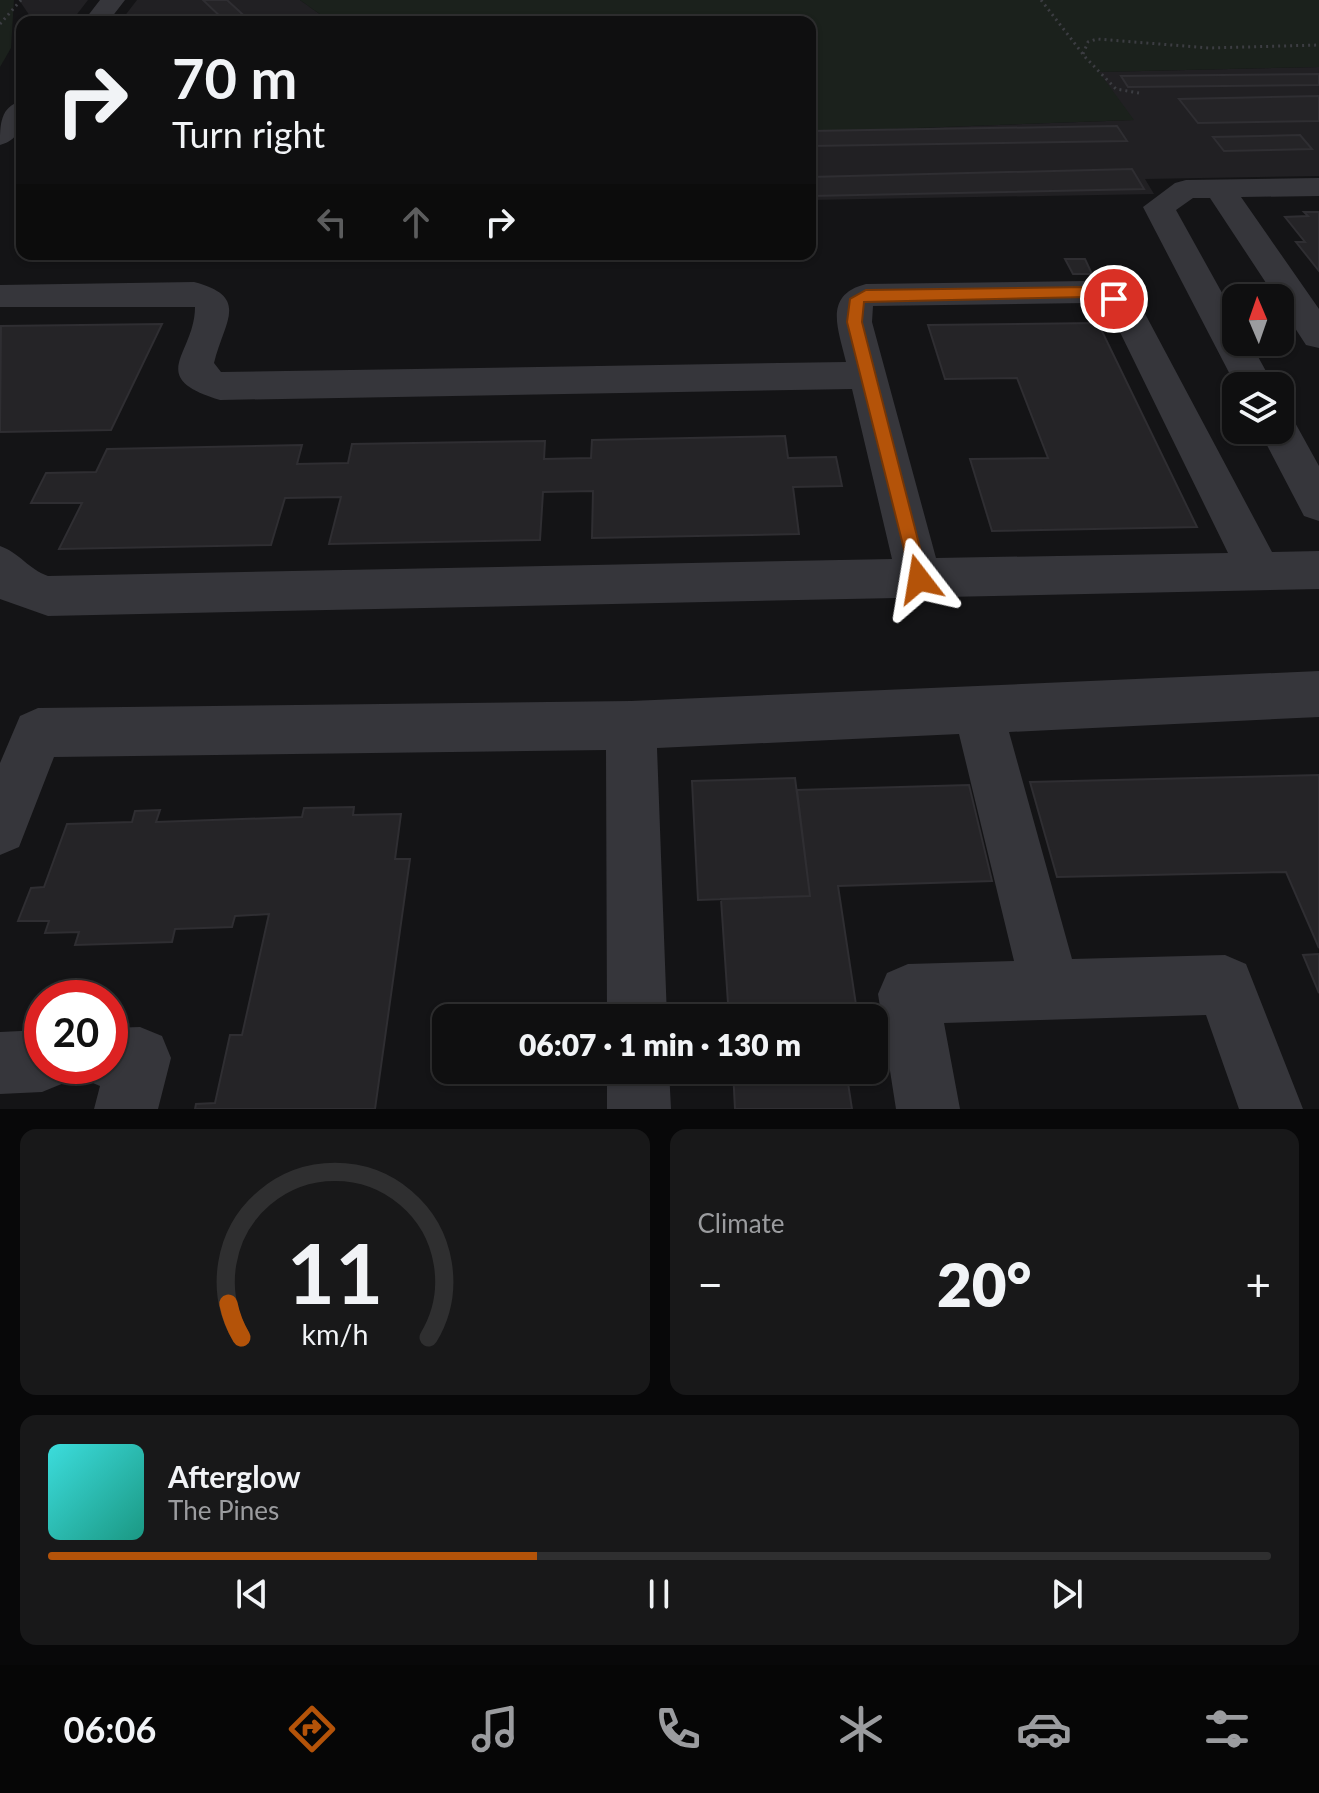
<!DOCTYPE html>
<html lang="en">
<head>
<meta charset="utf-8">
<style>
  :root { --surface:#0f0f10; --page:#181819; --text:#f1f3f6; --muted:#9b9c9f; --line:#2f2f30; --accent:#b45309 }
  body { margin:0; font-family:Lato,sans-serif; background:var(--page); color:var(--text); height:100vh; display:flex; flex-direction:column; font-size:30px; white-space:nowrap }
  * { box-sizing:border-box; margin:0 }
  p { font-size:26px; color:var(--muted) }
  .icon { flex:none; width:44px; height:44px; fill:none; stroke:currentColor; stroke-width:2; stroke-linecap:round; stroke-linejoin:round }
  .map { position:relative; height:1109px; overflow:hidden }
  .panel { display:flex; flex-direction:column; gap:20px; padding:20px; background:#080809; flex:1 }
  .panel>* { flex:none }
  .banner { position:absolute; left:16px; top:16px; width:800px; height:244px; border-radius:16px; box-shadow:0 2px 6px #0004,0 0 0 2px var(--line); background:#0f0f10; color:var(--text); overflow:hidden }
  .needle { width:52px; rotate:358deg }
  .fabs { position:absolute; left:1222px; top:284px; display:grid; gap:16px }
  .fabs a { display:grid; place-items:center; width:72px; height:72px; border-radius:16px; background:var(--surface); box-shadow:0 2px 6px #0004,0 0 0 2px var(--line); font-size:40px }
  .speed { position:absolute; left:24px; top:980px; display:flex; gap:16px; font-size:40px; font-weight:700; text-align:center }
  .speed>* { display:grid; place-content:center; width:104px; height:104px; border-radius:50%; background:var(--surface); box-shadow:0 2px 6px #0004,0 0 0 2px var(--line); line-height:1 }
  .speed .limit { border:12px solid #d22; background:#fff; color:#111 }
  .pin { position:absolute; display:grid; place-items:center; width:68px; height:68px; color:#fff; margin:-34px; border:4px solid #fff; border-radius:50%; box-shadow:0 2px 8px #0007 }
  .me { position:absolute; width:88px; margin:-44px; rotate:346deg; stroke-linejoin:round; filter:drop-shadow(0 0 6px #0008) }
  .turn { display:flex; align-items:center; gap:28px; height:168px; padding:0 24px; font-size:36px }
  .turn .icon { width:104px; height:104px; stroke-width:2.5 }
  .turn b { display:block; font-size:56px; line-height:68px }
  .lanes { display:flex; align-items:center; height:76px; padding:0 24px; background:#0003; justify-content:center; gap:40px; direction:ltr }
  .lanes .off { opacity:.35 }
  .big { font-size:60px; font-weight:800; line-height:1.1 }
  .panel .tile { flex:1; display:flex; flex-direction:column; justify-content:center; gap:12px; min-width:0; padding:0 28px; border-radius:16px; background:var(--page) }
  .panel .dial { align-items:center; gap:0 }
  .dial svg { height:208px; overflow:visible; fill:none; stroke:var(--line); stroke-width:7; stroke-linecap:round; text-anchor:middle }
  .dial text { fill:var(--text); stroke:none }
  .song { display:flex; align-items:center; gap:24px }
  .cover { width:96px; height:96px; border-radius:12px; background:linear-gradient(135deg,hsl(180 70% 55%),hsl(170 70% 35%)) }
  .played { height:8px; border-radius:4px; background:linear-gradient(90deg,var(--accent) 40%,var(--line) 40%) }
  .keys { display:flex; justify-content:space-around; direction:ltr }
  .heat { display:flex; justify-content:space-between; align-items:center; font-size:44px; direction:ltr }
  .panel .tiles { flex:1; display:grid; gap:20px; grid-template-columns:1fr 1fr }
  .tile:last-child { grid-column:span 2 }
  .trip { position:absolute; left:432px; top:1004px; width:456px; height:80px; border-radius:16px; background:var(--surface); box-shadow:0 2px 6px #0004,0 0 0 2px var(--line); font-weight:800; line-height:80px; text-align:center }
  .tabs { display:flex; height:128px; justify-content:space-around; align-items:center; background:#060606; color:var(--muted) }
  .tabs .icon { width:56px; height:56px }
  .tabs .selected { color:var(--accent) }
  .tabs b { font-size:36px; color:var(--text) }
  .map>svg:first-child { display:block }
</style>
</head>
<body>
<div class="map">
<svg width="1319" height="1109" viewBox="0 0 1319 1109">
  <rect width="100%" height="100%" fill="#141416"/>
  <path fill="#212023" d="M 19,0 L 88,0 L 71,22 L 34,22 Z
    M 137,0 L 300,0 L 331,22 L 120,22 Z
    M 1319,67 L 1319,176 L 1145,179 L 1154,194 L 810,200 L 810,132 L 1133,120 L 1098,72 Z"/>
  <path fill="#1b211c" d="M 0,0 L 14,0 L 11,48 L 0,67 Z
    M 300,0 L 1319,0 L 1319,67 L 1099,72 L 1134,120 L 810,132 L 810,22 L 331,22 Z"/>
  <path fill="#252427" stroke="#2f2e32" stroke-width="2" d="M 203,0 L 227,0 L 251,22 L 226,22 Z
    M 1319,74 L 1319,85 L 1128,87 L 1121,76 Z
    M 1319,96 L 1319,121 L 1198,123 L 1179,99 Z
    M 1117,126 L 1127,141 L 810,146 L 810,131 Z
    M 1300,135 L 1312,149 L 1224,151 L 1213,137 Z
    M 1132,169 L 1144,189 L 810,196 L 810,177 Z
    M 1304,212 L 1319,212 L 1319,271 L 1296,242 L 1305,242 L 1285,217 L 1308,216 Z
    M 1065,259 L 1085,259 L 1092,274 L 1073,274 Z
    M 1098,323 L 1197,527 L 992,531 L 970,459 L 1048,458 L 1017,378 L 945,379 L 928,325 Z
    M 162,324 L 111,430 L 0,432 L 1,326 Z
    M 785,436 L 788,458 L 836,457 L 842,486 L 793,487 L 799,534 L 592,538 L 593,491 L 543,492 L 540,540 L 329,544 L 341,497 L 285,498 L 271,545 L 59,549 L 82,503 L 31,503 L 46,473 L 96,472 L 107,449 L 302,445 L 297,464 L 348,463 L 352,444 L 545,441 L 544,459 L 591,458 L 592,440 Z
    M 1319,775 L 1319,948 L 1286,872 L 1057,877 L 1030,782 Z
    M 795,778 L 810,896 L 698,900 L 692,781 Z
    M 969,785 L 992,881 L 838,886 L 858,1018 L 729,1018 L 721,899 L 810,896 L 797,790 Z
    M 354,807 L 353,815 L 401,814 L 395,859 L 410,859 L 375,1109 L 195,1109 L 196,1104 L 215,1103 L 230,1035 L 242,1035 L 269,914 L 235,916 L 232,927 L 175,929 L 172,942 L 75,945 L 79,932 L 45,933 L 49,921 L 18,921 L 31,888 L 44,887 L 67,824 L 132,822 L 135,811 L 160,810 L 156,822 L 302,817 L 304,808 Z
    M 1319,954 L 1319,993 L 1303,955 Z
    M 733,1070 L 846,1070 L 852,1109 L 735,1109 Z"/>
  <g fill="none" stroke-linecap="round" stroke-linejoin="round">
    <path stroke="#3c3d42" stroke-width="3" stroke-dasharray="2 4" stroke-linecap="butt" d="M 1041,0 L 1086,58 L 1116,89 L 1139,93
      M 0,24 L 21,0
      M 1083,54 L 1088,42 L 1097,39 L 1209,48 L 1319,45"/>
    <path fill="#36363b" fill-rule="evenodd" d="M 100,0 L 125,0 L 108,22 L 83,22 Z
      M 22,101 C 22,121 23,139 0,145 C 0,125 0,106 22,101 Z
      M 1319,178 L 1319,196 L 1241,197 L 1319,309 L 1319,348 L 1306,345 L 1280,305 L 1280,298 L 1276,298 L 1210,198 L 1193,198 L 1176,210 L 1236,318 L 1236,342 L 1250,342 L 1274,386 L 1236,386 L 1143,207 L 1175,183 L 1186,180 Z
      M 1087,281 L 1126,291 L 1142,308 L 1272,552 L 1319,551 L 1319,589 L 48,616 L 0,599 L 0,546 C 20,553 28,569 48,576 L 892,559 L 852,389 L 220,400 C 144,377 195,355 195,307 L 0,307 L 0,285 L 194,282 C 251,297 224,321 214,363 L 221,372 L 846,362 C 838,328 823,295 866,284 ZM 1087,303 L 1102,307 L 1115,322 L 1228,553 L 936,558 L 872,322 L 873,306 Z
      M 1280,415 L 1293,419 L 1319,466 L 1319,521 L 1304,516 L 1259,430 L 1280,430 Z
      M 1319,671 L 1319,717 L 1009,732 L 1072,959 L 1225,955 L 1246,964 L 1303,1109 L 1239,1109 L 1206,1015 L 944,1023 L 960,1109 L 896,1109 L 878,994 L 887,973 L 908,964 L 1014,961 L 959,734 L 657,748 L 667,1018 L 607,1018 L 606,750 L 54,757 L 19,847 L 0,855 L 0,763 L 20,716 L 38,708 L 631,701 Z
      M 140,1027 L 162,1036 L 171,1058 L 158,1109 L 94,1109 L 100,1086 L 88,1081 L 82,1066 L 110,1066 L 110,1028 Z
      M 42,1030 L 42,1066 L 71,1066 L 64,1083 L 42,1092 L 0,1094 L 0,1032 Z
      M 607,1070 L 669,1070 L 671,1109 L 607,1109 Z"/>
  </g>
  <path fill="#b45309" stroke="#753606" stroke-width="2" d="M 1087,287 L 1121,299 L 1114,304 L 1087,297 L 864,302 L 862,322 L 928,579 L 926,585 L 913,585 L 847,322 L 850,299 L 866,290 Z"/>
</svg>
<div class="fabs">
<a><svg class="needle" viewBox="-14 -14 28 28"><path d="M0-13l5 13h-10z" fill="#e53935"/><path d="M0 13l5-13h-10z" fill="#9b9c9f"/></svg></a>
<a><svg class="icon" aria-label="layers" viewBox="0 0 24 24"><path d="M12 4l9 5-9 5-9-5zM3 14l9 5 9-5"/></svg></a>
</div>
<div class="speed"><div class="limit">20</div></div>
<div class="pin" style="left:1114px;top:299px;background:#d93025"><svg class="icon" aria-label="arrive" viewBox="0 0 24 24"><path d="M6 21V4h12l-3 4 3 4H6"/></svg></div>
<svg class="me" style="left:919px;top:579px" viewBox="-20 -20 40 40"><path d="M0-17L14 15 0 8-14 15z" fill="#b45309" stroke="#fff" stroke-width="4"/></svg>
<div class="trip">06:07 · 1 min · 130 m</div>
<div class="banner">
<div class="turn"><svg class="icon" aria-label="right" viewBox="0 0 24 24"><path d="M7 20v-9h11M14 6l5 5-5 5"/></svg><div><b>70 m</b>Turn right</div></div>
<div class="lanes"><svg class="icon off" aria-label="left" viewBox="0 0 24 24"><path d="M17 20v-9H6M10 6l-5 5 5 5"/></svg><svg class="icon off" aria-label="ahead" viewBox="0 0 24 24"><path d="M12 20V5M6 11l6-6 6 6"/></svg><svg class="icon" aria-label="right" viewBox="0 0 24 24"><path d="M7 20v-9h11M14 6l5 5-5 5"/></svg></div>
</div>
</div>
<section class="panel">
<div class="tiles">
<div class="tile dial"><svg viewBox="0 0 100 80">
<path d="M14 69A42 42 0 1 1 86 69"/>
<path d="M14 69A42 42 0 0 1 9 56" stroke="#b45309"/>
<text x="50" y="56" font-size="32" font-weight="700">11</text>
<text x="50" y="72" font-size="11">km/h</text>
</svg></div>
<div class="tile"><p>Climate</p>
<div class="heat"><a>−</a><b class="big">20°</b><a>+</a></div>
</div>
<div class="tile">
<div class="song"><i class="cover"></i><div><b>Afterglow</b><p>The Pines</p></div></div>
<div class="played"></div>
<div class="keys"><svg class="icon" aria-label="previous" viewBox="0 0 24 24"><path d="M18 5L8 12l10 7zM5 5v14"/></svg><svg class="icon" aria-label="pause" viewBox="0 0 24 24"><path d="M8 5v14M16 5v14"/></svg><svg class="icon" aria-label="next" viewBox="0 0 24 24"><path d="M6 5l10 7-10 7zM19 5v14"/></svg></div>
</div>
</div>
</section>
<nav class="tabs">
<b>06:06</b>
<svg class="icon selected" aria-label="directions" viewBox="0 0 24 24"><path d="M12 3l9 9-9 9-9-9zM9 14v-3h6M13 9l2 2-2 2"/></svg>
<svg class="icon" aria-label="music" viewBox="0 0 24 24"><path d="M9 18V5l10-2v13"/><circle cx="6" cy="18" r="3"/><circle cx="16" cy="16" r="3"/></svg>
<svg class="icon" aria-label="phone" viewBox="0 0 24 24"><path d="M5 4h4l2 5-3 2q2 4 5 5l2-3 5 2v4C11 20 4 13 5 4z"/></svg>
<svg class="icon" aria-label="climate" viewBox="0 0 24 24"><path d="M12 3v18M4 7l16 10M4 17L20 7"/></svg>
<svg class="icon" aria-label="car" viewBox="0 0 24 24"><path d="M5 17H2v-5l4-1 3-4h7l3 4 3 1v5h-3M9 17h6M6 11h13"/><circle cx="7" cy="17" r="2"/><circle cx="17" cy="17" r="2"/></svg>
<svg class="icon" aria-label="filters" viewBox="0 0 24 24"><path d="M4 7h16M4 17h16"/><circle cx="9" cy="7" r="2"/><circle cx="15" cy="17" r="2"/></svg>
</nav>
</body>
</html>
